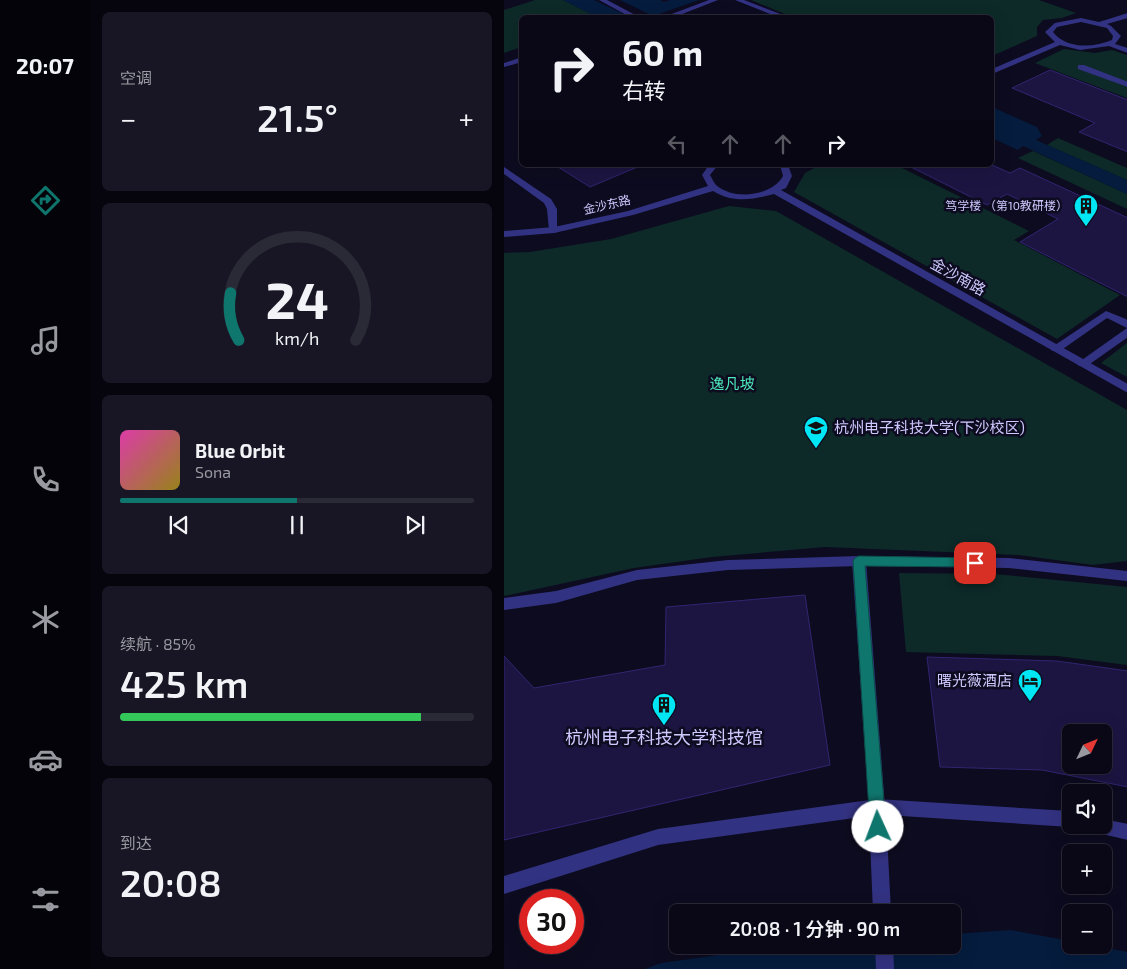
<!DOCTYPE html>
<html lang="zh">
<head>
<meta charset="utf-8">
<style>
  :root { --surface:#0a0817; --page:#181624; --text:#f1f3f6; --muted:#999aa1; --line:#2a2936; --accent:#0f766e }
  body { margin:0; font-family:"Exo 2","Noto Sans SC",sans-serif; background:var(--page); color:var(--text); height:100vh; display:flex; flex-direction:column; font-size:19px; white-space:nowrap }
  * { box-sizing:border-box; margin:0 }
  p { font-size:16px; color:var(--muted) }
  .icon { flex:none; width:28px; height:28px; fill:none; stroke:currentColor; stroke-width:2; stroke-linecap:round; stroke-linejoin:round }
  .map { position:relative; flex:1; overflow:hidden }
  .side { display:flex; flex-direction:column; gap:12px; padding:12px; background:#06040d; width:414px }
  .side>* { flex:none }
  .guide { position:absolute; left:15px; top:15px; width:475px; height:152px; border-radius:8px; box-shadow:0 5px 20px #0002,0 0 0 1px var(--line); background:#0a0817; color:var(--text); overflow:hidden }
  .needle { width:32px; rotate:47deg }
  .controls { position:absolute; left:558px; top:724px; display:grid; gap:10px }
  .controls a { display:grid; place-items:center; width:50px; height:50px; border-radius:8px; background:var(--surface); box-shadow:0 5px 20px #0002,0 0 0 1px var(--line); font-size:25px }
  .speed { position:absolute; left:15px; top:889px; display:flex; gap:10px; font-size:25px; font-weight:700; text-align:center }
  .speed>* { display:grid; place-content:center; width:65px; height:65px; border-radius:50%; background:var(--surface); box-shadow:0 5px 20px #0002,0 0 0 1px var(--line); line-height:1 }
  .speed .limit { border:8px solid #d22; background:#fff; color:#111 }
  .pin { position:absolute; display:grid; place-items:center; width:42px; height:42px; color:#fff; margin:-21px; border-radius:10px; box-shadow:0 2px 8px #0006 }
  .me { position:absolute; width:55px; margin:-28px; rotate:358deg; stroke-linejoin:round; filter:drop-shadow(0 0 4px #0008) }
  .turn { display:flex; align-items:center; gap:18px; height:105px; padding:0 20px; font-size:22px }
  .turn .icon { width:65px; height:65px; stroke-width:2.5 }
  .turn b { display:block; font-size:35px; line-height:42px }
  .lanes { display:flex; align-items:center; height:48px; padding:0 20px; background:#0003; justify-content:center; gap:25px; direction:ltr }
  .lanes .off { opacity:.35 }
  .big { font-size:38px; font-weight:600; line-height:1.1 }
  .side .widget { flex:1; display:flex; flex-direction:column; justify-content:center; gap:8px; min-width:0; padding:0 18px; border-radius:8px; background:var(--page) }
  .side .dial { align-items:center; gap:0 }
  .dial svg { height:130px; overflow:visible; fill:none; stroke:var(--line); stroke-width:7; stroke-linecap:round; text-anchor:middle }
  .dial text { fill:var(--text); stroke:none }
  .song { display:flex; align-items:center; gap:15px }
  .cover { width:60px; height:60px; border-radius:8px; background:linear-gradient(135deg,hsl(320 70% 55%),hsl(50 70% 35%)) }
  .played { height:5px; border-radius:2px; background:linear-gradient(90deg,var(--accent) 50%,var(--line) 50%) }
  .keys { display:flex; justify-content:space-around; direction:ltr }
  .heat { display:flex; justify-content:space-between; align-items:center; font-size:28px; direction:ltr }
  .charge { height:8px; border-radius:4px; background:linear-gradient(90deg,#34c759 85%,var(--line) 0) }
  .trip { position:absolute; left:165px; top:904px; width:292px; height:50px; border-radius:8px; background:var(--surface); box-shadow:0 5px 20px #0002,0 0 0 1px var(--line); font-weight:600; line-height:50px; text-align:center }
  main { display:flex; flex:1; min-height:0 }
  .menu { display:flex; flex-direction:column; width:90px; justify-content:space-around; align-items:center; background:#040309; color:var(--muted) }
  .menu .icon { width:35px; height:35px }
  .menu .selected { color:var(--accent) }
  .menu b { font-size:22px; color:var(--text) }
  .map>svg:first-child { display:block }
</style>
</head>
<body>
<main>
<nav class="menu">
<b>20:07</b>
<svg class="icon selected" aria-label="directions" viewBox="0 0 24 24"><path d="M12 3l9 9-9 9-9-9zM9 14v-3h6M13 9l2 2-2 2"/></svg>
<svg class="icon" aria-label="music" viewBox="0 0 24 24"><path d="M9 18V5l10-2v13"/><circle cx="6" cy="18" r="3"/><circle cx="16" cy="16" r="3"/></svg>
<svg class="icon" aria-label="phone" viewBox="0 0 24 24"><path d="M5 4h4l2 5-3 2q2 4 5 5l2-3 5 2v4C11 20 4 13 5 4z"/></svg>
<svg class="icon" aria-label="climate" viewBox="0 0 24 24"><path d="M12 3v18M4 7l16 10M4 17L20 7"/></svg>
<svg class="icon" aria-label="car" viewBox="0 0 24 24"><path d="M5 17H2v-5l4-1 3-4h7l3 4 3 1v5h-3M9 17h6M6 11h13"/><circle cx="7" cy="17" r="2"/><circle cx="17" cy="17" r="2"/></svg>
<svg class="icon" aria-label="filters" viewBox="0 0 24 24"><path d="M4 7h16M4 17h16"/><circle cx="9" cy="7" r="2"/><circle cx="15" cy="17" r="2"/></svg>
</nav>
<section class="side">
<div class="widget"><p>空调</p>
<div class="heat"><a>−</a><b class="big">21.5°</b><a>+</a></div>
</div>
<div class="widget dial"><svg viewBox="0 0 100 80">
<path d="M14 69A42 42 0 1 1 86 69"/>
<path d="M14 69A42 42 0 0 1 9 40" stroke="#0f766e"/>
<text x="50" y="56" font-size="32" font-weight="700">24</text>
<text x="50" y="72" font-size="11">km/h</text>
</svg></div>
<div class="widget">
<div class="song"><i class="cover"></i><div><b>Blue Orbit</b><p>Sona</p></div></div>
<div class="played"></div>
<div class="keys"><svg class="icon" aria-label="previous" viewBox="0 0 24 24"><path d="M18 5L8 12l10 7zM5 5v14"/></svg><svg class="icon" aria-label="pause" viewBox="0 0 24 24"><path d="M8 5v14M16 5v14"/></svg><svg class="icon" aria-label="next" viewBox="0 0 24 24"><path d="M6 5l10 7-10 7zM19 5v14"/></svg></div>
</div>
<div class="widget"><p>续航 · 85%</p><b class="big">425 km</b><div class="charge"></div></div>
<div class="widget"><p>到达</p><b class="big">20:08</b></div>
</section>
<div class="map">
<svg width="624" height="969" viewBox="0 0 624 969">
  <rect width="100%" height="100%" fill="#0d0b1f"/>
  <path fill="#0d2a28" d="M 31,0 L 59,0 L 93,17 L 18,18 L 17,47 L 0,53 L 0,10 Z
    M 247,0 L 535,0 L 572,13 L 558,18 L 539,20 L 533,27 L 533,36 L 488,56 L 488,18 L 288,17 Z
    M 560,49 L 591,53 L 608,50 L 623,55 L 623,98 L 531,63 Z
    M 554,138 L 623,168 L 623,180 L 543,145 Z
    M 529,151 L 623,194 L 623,209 L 514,158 Z
    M 316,165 L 392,165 L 525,231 L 510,240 L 616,295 L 553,339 L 290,192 L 301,173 Z
    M 225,206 L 272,211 L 623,410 L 623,561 L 589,565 L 515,555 L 321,547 L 208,557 L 130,568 L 0,596 L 0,253 L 26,252 L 107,239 Z
    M 623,343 L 624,377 L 623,377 L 597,363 Z
    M 395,573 L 491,574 L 623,587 L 623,665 L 553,656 L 402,652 Z"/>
  <path fill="#051c3e" d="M 59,0 L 90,0 L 126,17 L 93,17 Z
    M 116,0 L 156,0 L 160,2 L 166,0 L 195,0 L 152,15 L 147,15 Z
    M 488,107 L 533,127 L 538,136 L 532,140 L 623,180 L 623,194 L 519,146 L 514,150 L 488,138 Z
    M 507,930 L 566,941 L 566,945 L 586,945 L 624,952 L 623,969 L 141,969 L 157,963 L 288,945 L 449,945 L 449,934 Z"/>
  <path fill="#1c1542" stroke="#312570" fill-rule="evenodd" d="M 546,70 L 624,100 L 624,152 L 575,132 L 591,123 L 508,88 Z
    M 51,165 L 138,165 L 86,187 Z
    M 403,165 L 488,165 L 506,173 L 516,168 L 624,218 L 624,297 L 516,242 L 554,219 L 503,194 L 483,205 Z
    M 301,595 L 326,765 L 0,840 L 0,656 L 30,688 L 161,665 L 162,607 Z
    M 423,657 L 553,661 L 624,671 L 624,787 L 538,770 L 436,767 ZM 566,732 L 599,732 L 599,765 L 566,765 Z"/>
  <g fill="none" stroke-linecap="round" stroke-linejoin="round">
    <path fill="#323282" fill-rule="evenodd" d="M 231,0 L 240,0 L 287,18 L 276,18 Z
      M 574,65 L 580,65 L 624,82 L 624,87 L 574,69 Z
      M 0,167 L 47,199 L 53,209 L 53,232 L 50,233 L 45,230 L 43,209 L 40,203 L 0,174 Z
      M 602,311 L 624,320 L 624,337 L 583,366 L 575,366 L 573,364 L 575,362 L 623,328 L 603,318 L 556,351 L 548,351 L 547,349 L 548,347 Z
      M 355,556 L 360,557 L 362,561 L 381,807 L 379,812 L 373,815 L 367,812 L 365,807 L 348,561 L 350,557 Z"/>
    <path fill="#323282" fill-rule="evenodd" d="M 95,0 L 103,0 L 137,18 L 128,18 Z
      M 205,0 L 214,0 L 168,18 L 157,18 Z
      M 624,13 L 624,18 L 603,24 L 607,26 L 617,36 L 611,44 L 624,48 L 624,53 L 605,46 L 576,50 L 556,45 L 488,74 L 488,69 L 551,42 L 541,32 L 551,23 L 577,18 L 595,22 ZM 577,22 L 603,28 L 609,36 L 608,40 C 589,48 562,49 549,32 L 553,27 Z
      M 18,57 L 18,62 L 0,67 L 0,63 Z
      M 205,165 L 214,165 L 206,175 C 208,178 210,183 212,185 C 230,201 268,196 279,176 L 276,165 L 284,165 L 288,176 L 282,188 L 277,190 L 624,384 L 624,393 L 270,194 C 249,200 228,203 209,191 L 129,215 L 50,233 L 0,237 L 0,231 L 50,227 L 124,211 L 204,186 L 198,175 Z
      M 355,556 L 505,558 L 624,571 L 624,581 L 505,568 L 355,566 L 224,570 L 133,580 L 52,603 L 0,610 L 0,598 L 52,591 L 133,570 L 224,560 Z
      M 373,799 L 566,811 L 566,825 L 571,825 L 566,827 L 382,815 L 387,912 L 369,912 L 365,816 L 154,845 L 0,894 L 0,876 L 154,829 Z
      M 599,819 L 624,824 L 624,840 L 585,831 L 583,825 L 599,825 Z
      M 371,945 L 389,945 L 390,969 L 372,969 Z"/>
  </g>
  <path fill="#0f766e" stroke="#0a4d48" d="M 355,556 L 471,558 L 475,559 L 477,563 L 475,566 L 471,567 L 361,566 L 382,827 L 379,832 L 374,834 L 369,832 L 366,827 L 349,561 L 351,558 Z"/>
  <defs>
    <symbol id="building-pin" viewBox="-11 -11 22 30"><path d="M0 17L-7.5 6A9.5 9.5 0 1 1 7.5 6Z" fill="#00e6f4" stroke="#0d0b1f"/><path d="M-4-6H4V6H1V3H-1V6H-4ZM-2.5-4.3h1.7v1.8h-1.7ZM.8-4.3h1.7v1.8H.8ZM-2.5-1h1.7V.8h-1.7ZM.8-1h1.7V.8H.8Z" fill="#111"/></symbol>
    <symbol id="university-pin" viewBox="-11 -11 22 30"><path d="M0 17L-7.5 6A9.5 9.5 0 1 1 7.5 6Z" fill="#00e6f4" stroke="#0d0b1f"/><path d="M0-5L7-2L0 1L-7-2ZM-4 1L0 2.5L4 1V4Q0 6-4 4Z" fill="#111"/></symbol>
    <symbol id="hotel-pin" viewBox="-11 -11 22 30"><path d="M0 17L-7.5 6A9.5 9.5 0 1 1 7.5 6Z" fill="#00e6f4" stroke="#0d0b1f"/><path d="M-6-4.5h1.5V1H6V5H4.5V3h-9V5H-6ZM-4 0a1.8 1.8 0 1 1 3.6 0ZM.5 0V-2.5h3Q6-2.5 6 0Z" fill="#111"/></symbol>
  </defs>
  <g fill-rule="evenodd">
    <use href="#building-pin" x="568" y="192" width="28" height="38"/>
    <use href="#university-pin" x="298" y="414" width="28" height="38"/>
    <use href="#hotel-pin" x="512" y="667" width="28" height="38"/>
    <use href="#building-pin" x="146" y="691" width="28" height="38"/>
  </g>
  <g text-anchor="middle" stroke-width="5" stroke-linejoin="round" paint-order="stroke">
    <g font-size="12" fill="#cdc9ff" stroke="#0d0b1f">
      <text transform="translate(103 205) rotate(-13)" y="4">金沙东路</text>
    </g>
    <g font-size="12" fill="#cdc9ff" stroke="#0d0b1f" text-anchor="end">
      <text x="564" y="210">笃学楼 （第10教研楼）</text>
    </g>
    <g font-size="15" fill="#cdc9ff" stroke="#0d0b1f">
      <text transform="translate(454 277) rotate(29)" y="5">金沙南路</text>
    </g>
    <g font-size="15" fill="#4ce8bb" stroke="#0d0b1f">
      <text x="228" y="389">逸凡坡</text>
    </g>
    <g font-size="15" fill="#cdc9ff" stroke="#0d0b1f" text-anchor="start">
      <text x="330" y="433">杭州电子科技大学(下沙校区)</text>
      <text x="508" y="686" text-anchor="end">曙光薇酒店</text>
    </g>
    <g font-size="18" fill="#cdc9ff" stroke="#0d0b1f">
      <text x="160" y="744">杭州电子科技大学科技馆</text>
    </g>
  </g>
</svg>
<div class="controls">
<a><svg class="needle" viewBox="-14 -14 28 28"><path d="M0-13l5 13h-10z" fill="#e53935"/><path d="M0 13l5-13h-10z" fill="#999aa1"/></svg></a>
<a><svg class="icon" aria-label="sound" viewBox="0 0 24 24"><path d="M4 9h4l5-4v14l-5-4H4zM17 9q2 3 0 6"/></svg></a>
<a>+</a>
<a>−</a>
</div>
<div class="speed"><div class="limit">30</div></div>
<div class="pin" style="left:471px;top:563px;background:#d93025"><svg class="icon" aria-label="arrive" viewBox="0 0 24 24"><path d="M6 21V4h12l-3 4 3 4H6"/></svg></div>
<svg class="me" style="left:374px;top:827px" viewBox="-20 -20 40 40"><circle r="19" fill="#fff"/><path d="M0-13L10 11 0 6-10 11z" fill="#0f766e"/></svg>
<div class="trip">20:08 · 1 分钟 · 90 m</div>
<div class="guide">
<div class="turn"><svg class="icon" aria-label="right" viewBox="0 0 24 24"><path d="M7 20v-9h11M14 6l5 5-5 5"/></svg><div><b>60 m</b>右转</div></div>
<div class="lanes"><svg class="icon off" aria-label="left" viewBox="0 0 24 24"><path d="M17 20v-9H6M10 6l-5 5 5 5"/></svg><svg class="icon off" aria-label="ahead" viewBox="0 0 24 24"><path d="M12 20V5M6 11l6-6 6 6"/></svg><svg class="icon off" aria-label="ahead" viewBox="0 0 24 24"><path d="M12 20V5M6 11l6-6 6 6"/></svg><svg class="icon" aria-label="right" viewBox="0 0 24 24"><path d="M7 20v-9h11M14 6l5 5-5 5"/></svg></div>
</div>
</div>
</main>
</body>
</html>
